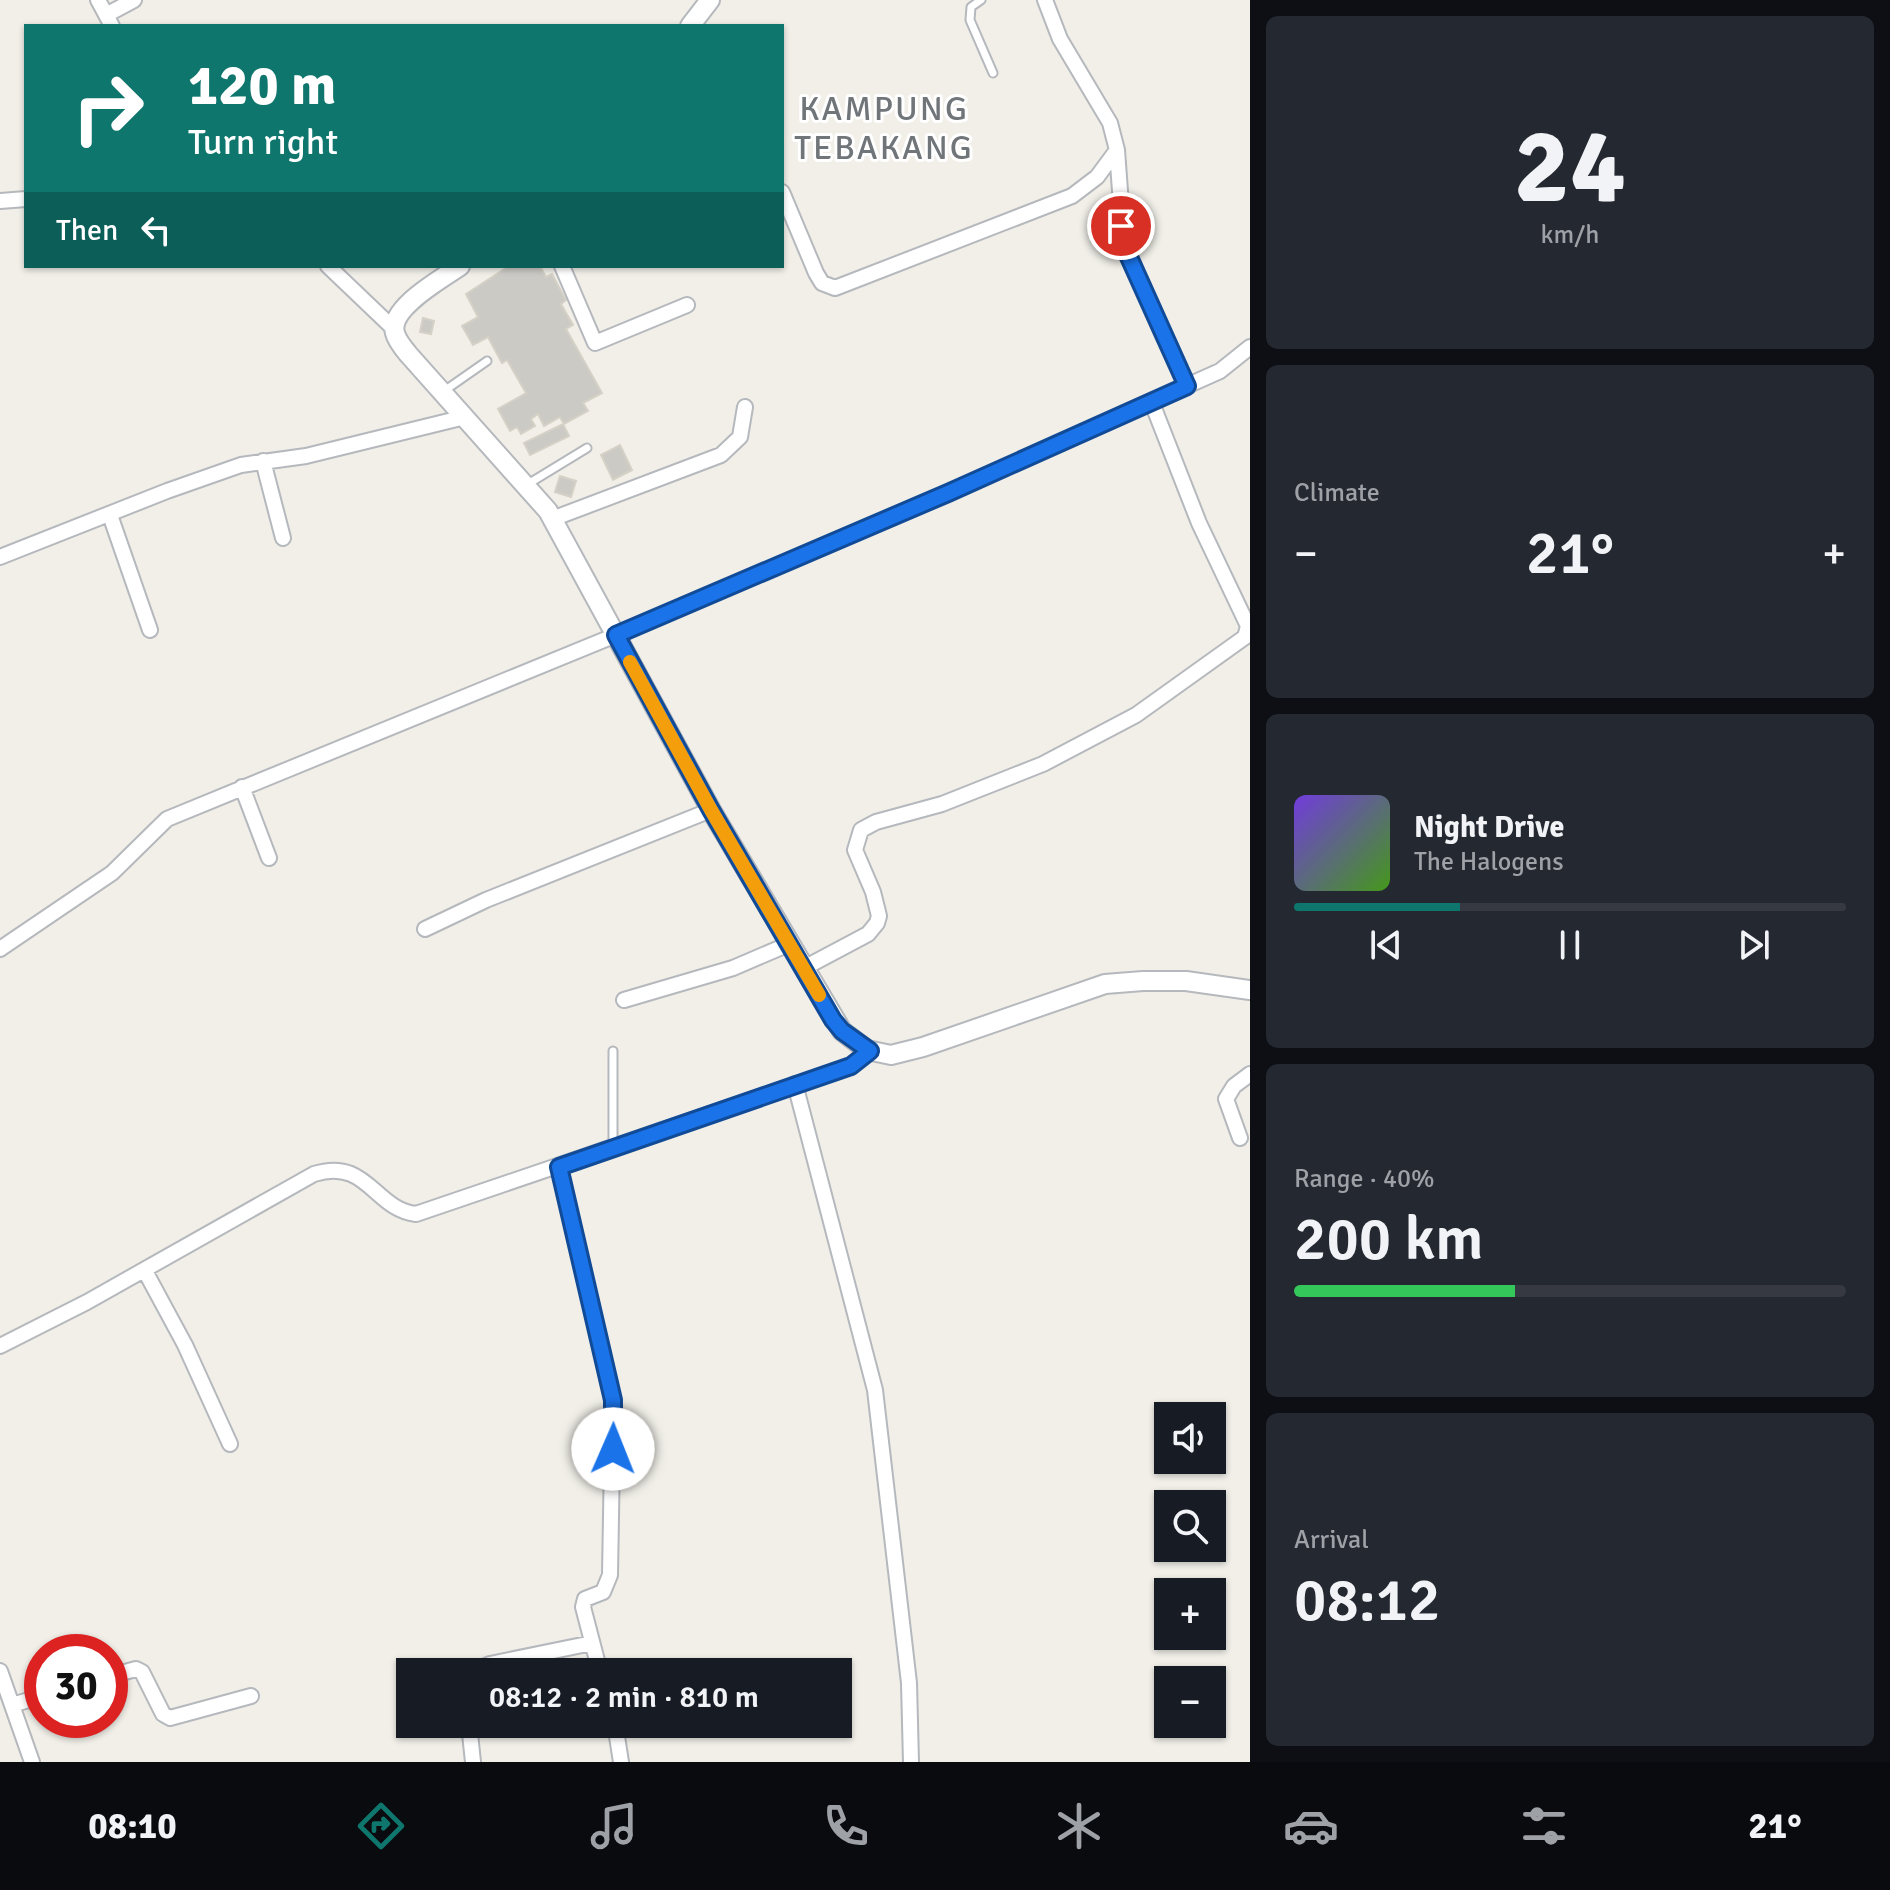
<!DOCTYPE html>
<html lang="en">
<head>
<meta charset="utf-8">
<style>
  :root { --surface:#171b24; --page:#242831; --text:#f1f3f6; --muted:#9ea1a6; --line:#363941; --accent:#0f766e }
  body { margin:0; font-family:Signika,sans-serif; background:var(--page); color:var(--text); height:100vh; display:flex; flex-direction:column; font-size:30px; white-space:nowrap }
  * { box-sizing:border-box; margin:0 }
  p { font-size:26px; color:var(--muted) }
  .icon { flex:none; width:44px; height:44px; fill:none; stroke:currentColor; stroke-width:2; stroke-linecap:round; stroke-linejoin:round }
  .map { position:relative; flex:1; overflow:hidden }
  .details { display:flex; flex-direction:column; gap:16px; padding:16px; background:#0d0f14; width:640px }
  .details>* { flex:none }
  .top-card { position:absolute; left:24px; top:24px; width:760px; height:244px; border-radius:0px; box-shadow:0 2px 6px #0004; background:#0f766e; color:#fff; overflow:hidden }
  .fabs { position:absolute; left:1154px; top:1402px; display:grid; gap:16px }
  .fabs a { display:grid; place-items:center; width:72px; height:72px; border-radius:0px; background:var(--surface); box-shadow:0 2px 6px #0004; font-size:40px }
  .speed { position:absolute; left:24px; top:1634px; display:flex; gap:16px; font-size:40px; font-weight:700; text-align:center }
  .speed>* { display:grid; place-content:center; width:104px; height:104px; border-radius:50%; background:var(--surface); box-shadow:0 2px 6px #0004; line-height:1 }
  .speed .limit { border:12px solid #d22; background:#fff; color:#111 }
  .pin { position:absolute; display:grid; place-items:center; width:68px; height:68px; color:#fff; margin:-34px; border:4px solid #fff; border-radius:50%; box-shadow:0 2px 8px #0007 }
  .me { position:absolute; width:88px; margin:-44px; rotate:1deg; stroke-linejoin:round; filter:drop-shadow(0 0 6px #0008) }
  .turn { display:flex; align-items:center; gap:28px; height:168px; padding:0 32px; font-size:36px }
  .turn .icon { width:104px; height:104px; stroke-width:2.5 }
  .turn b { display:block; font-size:56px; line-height:68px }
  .then { display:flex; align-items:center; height:76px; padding:0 32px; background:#0003; gap:16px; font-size:30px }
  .big { font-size:60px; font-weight:600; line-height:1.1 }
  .details .widget { flex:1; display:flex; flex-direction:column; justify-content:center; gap:12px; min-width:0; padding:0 28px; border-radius:12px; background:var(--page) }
  .details .dial { align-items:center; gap:0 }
  .dial b { font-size:104px; line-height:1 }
  .song { display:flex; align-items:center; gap:24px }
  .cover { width:96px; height:96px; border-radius:12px; background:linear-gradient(135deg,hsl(260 70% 55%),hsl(100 70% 35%)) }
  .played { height:8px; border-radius:4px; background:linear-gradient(90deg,var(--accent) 30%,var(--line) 30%) }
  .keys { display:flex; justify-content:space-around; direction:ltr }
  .heat { display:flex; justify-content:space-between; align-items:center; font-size:44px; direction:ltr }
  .charge { height:12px; border-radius:6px; background:linear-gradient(90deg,#34c759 40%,var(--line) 0) }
  .trip { position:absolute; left:396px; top:1658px; width:456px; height:80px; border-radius:0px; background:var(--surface); box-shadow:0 2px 6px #0004; font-weight:600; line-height:80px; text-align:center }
  .tabs { display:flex; height:128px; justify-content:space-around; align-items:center; background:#090b0e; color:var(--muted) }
  .tabs .icon { width:56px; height:56px }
  .tabs .on { color:var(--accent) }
  .tabs b { font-size:36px; color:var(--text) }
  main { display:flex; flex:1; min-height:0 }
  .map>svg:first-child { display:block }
</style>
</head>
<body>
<main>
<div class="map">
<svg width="1250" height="1762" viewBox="0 0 1250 1762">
  <rect width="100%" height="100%" fill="#f1efe8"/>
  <path fill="#cccac5" stroke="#d6d1c6" stroke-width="2" d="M 509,266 L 540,266 L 546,277 L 552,274 L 566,300 L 561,304 L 573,325 L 566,329 L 602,393 L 583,403 L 588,411 L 564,424 L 560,417 L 544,426 L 538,414 L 531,419 L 535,426 L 521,434 L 517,427 L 510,431 L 498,409 L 526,393 L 507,360 L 502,363 L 488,337 L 473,345 L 462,326 L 478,317 L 466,294 Z
    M 423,318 L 434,321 L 431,334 L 420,332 Z
    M 563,424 L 569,436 L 530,455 L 524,443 Z
    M 620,445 L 632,470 L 613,480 L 601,455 Z
    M 560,476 L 576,481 L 571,497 L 555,492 Z"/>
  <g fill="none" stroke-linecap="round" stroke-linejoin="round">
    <defs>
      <path id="service" d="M 981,0 L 971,7 L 970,20 L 993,73
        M 444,391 L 487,361
        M 528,484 L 587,448
        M 613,1146 L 613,1051"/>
      <path id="minor" d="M 98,0 L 112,26
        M 1045,0 L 1060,39 L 1110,123 L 1117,150 L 1124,246 L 1187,386
        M 106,15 L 134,0
        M 782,192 L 816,273 L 822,283 L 835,288 L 1072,196 L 1097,177 L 1117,150
        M 0,201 L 26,199
        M 328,266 L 394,329
        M 562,266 L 595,343 L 687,305
        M 263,461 L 283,538
        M 110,515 L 150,630
        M 552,519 L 721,455 L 740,437 L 745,407
        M 0,557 L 167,491 L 241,465 L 306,456 L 465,417
        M 242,787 L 269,858
        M 425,929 L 486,900 L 711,810
        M 0,949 L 112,873 L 167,819 L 616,635 L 948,493 L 1220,371 L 1250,347
        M 804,968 L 868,934 L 877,923 L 879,916 L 873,892 L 855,850 L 861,830 L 876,822 L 942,804 L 1043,764 L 1136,715 L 1245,637 L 1248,626 L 1199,523 L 1152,403
        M 624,1000 L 733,968 L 789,944
        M 795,1084 L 875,1390 L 909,1683 L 911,1762
        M 1240,1138 L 1226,1099 L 1234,1086 L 1250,1074
        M 559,1167 L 613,1400 L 610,1575 L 603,1592 L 585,1599 L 583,1607 L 600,1672
        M 145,1271 L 185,1345 L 230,1444
        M 0,1346 L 87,1302 L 314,1174 C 367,1157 374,1209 416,1214 L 851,1066 L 870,1051
        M 0,1671 L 32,1762
        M 472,1672 L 490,1664 L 592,1643
        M 110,1676 L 136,1669 L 142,1672 L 163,1714 L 170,1718 L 251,1696
        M 12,1705 L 42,1696
        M 469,1724 L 473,1762
        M 615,1724 L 621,1762"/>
      <path id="tertiary" d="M 690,26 L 710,0
        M 460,266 C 442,279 388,308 395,333 C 397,341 404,349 409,355 L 548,511 L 711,810 L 842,1031 L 867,1050 L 891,1055 L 923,1047 L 1105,984 L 1143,981 L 1186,981 L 1250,990"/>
    </defs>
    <use href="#service" stroke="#b5b8bc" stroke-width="11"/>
    <use href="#minor" stroke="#b5b8bc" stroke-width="18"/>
    <use href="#tertiary" stroke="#b5b8bc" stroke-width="22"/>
    <use href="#service" stroke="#fff" stroke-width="7"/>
    <use href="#minor" stroke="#fff" stroke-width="14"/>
    <use href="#tertiary" stroke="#fff" stroke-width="18"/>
  </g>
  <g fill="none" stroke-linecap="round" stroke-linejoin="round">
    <defs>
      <path id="route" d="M 613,1449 L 613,1400 L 559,1167 L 851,1066 L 870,1051 L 842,1031 L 833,1020 L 711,810 L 616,635 L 948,493 L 1187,386 L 1124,246 L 1121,226"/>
    </defs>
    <use href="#route" stroke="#114b97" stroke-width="20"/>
    <use href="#route" stroke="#1a73e8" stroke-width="14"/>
    <path stroke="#f59e0b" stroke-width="14" d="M 630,662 L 711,810 L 819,995"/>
  </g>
  <g text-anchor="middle" stroke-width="6" stroke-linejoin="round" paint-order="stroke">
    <g font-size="34" letter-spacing="2" fill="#70757a" stroke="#fff">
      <text x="884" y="120">KAMPUNG<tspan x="884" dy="39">TEBAKANG</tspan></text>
    </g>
  </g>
</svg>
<div class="fabs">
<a><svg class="icon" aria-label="sound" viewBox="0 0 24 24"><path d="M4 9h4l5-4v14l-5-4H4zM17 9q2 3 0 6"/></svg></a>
<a><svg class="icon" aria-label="search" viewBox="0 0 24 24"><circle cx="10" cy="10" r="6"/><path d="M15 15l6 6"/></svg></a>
<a>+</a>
<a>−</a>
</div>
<div class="speed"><div class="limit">30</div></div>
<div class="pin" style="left:1121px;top:226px;background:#d93025"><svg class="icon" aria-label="arrive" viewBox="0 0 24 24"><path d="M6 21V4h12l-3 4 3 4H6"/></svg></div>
<svg class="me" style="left:613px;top:1449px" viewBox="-20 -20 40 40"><circle r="19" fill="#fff"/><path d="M0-13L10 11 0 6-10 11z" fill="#1a73e8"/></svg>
<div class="trip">08:12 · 2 min · 810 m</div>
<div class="top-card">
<div class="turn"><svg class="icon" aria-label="right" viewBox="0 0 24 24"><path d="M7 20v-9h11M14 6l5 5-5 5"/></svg><div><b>120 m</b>Turn right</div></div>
<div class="then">Then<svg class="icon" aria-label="left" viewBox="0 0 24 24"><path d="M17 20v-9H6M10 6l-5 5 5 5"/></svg></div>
</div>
</div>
<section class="details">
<div class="widget dial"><b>24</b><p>km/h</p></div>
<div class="widget"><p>Climate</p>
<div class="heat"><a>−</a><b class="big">21°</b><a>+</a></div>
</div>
<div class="widget">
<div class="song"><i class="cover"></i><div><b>Night Drive</b><p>The Halogens</p></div></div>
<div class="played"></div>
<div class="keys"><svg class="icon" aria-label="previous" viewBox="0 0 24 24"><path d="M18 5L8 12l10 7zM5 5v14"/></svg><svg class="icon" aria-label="pause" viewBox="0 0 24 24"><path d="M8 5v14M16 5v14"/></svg><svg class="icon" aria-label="next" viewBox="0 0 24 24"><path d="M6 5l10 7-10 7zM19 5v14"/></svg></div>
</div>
<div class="widget"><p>Range · 40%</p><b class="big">200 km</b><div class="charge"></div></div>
<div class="widget"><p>Arrival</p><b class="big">08:12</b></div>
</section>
</main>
<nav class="tabs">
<b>08:10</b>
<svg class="icon on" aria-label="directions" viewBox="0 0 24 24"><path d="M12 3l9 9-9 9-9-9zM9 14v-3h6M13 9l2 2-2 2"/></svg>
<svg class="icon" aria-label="music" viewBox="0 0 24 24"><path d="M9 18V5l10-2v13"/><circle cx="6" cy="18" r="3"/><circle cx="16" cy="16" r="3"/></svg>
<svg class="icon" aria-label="phone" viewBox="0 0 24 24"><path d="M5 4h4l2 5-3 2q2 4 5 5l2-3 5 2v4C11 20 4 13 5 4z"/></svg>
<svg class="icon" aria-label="climate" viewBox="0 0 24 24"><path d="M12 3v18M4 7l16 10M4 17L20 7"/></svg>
<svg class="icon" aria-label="car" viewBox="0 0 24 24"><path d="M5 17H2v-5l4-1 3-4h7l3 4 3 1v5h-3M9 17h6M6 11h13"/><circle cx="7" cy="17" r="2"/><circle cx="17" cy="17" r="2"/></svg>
<svg class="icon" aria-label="filters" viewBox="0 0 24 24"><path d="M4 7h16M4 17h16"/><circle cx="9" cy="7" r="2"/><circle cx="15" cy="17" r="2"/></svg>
<b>21°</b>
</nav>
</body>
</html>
